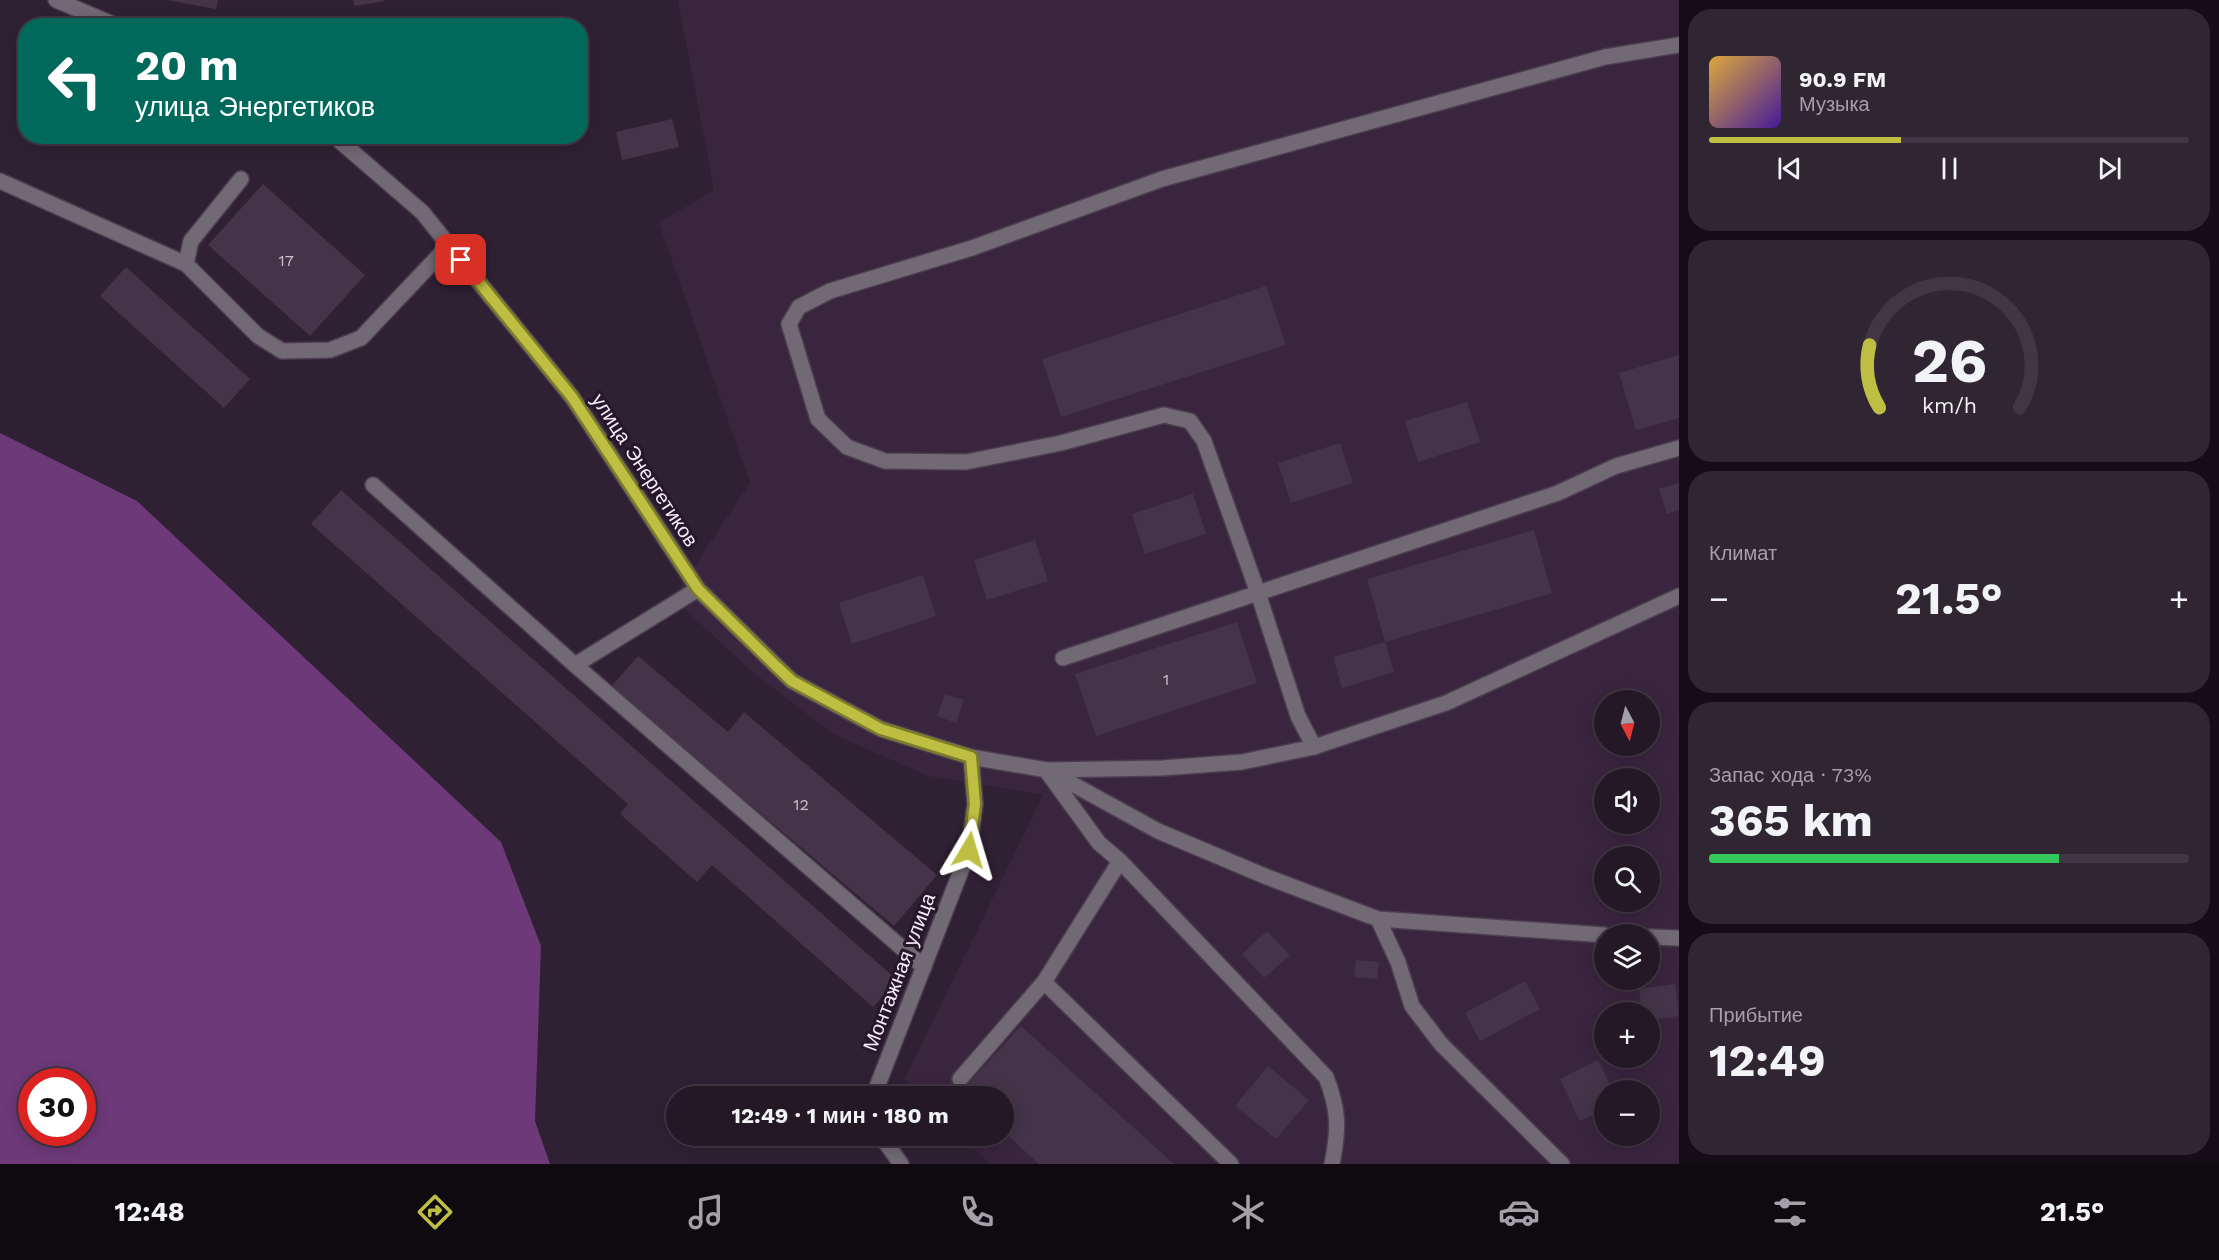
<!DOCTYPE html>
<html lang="ru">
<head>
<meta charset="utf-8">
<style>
  :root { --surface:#241827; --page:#302533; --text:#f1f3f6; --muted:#a3a0a7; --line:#413744; --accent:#bebf42 }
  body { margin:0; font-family:"Work Sans",sans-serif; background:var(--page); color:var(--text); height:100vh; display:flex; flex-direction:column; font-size:22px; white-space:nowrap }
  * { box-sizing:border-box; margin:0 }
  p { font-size:20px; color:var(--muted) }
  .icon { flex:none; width:33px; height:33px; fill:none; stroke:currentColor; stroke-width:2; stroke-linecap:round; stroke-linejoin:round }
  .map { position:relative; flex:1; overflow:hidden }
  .panel { display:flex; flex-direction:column; gap:9px; padding:9px; background:#140d15; width:540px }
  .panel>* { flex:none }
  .hud { position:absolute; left:18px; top:18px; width:570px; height:126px; border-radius:24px; box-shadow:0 3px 15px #0003,0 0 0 2px var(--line); background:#00695c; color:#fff; overflow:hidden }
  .needle { width:39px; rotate:173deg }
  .fabs { position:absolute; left:1594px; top:690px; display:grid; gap:12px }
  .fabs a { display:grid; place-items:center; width:66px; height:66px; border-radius:50%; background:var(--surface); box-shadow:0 3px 15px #0003,0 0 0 2px var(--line); font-size:30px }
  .speed { position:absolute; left:18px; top:1068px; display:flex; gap:12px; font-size:30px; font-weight:700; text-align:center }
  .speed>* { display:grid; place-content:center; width:78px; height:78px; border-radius:50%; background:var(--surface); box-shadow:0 3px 15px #0003,0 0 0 2px var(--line); line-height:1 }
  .speed .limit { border:9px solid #d22; background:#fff; color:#111 }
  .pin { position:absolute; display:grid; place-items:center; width:51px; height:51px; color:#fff; margin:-26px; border-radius:12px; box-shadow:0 3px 9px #0006 }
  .me { position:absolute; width:66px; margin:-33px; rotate:7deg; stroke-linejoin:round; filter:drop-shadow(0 0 4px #0008) }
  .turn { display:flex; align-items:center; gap:21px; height:126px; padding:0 18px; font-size:27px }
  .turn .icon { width:78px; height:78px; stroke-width:2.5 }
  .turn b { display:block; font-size:42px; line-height:51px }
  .big { font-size:45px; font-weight:700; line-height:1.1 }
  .panel .widget { flex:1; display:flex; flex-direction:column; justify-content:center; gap:9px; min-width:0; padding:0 21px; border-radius:24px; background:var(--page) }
  .panel .dial { align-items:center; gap:0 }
  .dial svg { height:156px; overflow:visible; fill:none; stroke:var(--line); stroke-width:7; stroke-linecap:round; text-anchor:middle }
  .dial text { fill:var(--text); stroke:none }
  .song { display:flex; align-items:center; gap:18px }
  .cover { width:72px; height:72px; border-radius:9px; background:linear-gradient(135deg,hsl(40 70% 55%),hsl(260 70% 35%)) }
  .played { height:6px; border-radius:3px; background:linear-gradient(90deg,var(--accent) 40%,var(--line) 40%) }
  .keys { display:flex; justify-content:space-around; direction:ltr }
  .heat { display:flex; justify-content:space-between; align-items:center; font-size:33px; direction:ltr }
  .charge { height:9px; border-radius:4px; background:linear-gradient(90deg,#34c759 73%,var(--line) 0) }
  .trip { position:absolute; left:666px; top:1086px; width:348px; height:60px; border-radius:30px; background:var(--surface); box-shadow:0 3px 15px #0003,0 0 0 2px var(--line); font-weight:700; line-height:60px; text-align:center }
  .dock { display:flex; height:96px; justify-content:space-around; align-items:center; background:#0e0a10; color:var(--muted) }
  .dock .icon { width:42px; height:42px }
  .dock .on { color:var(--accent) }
  .dock b { font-size:27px; color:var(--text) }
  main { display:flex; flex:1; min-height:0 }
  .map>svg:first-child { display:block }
</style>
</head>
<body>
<main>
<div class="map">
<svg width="1679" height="1164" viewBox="0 0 1679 1164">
  <rect width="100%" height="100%" fill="#302034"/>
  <path fill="#3a253f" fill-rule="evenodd" d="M 678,0 L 1679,0 L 1679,1164 L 990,1164 L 961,1136 L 1004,1136 L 1004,1096 L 921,1096 L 904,1080 L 1043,795 L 928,776 L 833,734 L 750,670 L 673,598 L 750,483 L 659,223 L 714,190 ZM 1605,700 L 1650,700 L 1650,746 L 1605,746 ZM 1605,778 L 1650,778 L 1650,824 L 1605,824 ZM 1605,856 L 1650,856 L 1650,902 L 1605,902 ZM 1605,934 L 1650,934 L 1650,980 L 1605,980 ZM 1605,1012 L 1650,1012 L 1650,1058 L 1605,1058 ZM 1605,1090 L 1650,1090 L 1650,1136 L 1605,1136 Z"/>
  <path fill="#6d3979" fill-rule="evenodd" d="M 0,433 L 137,501 L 501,842 L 541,946 L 535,1121 L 550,1164 L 0,1164 ZM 32,1082 L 82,1082 L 82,1132 L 32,1132 Z"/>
  <path fill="#453449" d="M 167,0 L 218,0 L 216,9 Z
    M 353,0 L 384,0 L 385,1 L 354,6 Z
    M 672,119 L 679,147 L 622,160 L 616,132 Z
    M 263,184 L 365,275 L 310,336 L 208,245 Z
    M 126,267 L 250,379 L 224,408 L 100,296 Z
    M 1266,286 L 1286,345 L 1061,417 L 1042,359 Z
    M 1679,355 L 1679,418 L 1636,430 L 1619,373 Z
    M 1467,402 L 1480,442 L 1418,462 L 1405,421 Z
    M 1340,443 L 1353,483 L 1291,503 L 1278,463 Z
    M 1679,483 L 1679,510 L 1667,514 L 1659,489 Z
    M 341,490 L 897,980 L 873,1007 L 712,865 L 697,882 L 620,814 L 628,804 L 311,524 Z
    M 1193,494 L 1206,534 L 1145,554 L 1132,514 Z
    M 1534,530 L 1552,593 L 1385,642 L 1394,672 L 1342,688 L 1333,657 L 1385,642 L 1367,579 Z
    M 1035,540 L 1048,581 L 987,600 L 974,560 Z
    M 923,575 L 936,616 L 852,644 L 839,603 Z
    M 1237,622 L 1257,683 L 1096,736 L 1075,674 Z
    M 638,656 L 728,732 L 744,712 L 937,875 L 894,926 L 611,687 Z
    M 945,694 L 964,700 L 956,723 L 937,716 Z
    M 1267,931 L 1290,955 L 1264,978 L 1242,954 Z
    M 1356,960 L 1379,962 L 1377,979 L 1354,977 Z
    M 1525,981 L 1540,1009 L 1480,1041 L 1465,1013 Z
    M 1675,984 L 1679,1016 L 1650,1020 L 1650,1012 L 1642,1012 L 1639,989 Z
    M 1021,1026 L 1174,1164 L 1039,1164 L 1004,1132 L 1004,1096 L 964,1096 L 960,1093 Z
    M 1598,1060 L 1613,1090 L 1605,1090 L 1605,1109 L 1580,1121 L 1560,1079 Z
    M 1268,1066 L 1309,1100 L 1276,1139 L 1235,1106 Z"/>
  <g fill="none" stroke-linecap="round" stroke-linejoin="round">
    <defs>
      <path id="lane" d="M 241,179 L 191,241 L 186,264 L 258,336 L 282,351 L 330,350 L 361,338 L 449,245
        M 0,181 L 186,264
        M 373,485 L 575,665 L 924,967
        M 1063,658 L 1558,493 L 1616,466 L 1679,448
        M 575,665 L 698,589
        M 1314,747 L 1298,716 L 1258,593 L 1204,441 L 1190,421 L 1164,415 L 1061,443 L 966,462 L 885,461 L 847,447 L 818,419 L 789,324 L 799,307 L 830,291 L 972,248 L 1162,179 L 1605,57 L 1679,45
        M 1047,770 L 1158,831 L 1267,877 L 1378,919 L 1398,962 L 1412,1006 L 1441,1044 L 1562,1164
        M 1048,773 L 1099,843 L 1120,861 L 1326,1077 C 1339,1110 1339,1129 1332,1164
        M 1120,861 L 1044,982 L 1231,1164
        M 1378,919 L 1605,935
        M 1650,937 L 1679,938
        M 960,1079 L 1044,982"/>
      <path id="street" d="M 56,0 L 117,26
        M 334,136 L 422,212 L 572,397 L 698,589 L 792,681 L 881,729 L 971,757 L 1047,770 L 1162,768 L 1242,762 L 1314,747 L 1446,703 L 1679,596
        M 876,1096 L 875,1092 L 969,850 L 975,804 L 971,757
        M 884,1136 L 886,1143 L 901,1164"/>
    </defs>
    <use href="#lane" stroke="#4c3d50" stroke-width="18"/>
    <use href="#street" stroke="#4c3d50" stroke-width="18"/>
    <use href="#lane" stroke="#716973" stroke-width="15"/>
    <use href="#street" stroke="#716973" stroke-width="15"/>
  </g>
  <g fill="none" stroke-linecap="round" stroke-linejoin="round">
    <defs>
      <path id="route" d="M 461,260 L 572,397 L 698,589 L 776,666 L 792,681 L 881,729 L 971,757 L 975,804 L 969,850"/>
    </defs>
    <use href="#route" stroke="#7c7c2b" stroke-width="15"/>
    <use href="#route" stroke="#bebf42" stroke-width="10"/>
  </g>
  <g text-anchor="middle" stroke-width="6" stroke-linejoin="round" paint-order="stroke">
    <g font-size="16" fill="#cabece">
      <text x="286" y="266">17</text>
      <text x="1166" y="685">1</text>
      <text x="801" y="810">12</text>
    </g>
    <g font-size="20" fill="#f7ecfa" stroke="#26172a">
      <text transform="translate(645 470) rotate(57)" y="7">улица Энергетиков</text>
      <text transform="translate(899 972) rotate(-69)" y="7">Монтажная улица</text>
    </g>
  </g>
</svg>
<div class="fabs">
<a><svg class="needle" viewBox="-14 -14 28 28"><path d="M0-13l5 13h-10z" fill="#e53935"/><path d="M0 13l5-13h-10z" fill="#a3a0a7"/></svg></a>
<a><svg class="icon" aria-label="sound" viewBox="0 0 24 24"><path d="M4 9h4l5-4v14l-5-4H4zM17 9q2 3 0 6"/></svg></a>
<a><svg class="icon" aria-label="search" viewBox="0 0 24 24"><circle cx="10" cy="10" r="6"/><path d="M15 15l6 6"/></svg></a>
<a><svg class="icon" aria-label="layers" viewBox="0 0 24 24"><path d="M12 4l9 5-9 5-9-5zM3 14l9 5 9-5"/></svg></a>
<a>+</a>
<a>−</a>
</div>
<div class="speed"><div class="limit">30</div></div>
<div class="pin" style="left:461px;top:260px;background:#d93025"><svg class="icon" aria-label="arrive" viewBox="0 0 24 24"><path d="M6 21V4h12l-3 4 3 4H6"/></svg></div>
<svg class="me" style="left:969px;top:850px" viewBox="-20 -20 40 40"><path d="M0-17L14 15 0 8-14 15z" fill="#bebf42" stroke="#fff" stroke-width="4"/></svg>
<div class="trip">12:49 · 1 мин · 180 m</div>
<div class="hud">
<div class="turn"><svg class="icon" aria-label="left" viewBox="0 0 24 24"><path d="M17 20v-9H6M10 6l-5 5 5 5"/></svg><div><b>20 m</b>улица Энергетиков</div></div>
</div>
</div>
<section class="panel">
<div class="widget">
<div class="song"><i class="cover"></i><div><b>90.9 FM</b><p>Музыка</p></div></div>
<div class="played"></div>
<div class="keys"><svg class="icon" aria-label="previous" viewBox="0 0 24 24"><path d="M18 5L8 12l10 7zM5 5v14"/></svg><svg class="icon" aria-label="pause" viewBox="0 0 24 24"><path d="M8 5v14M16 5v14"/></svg><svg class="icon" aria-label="next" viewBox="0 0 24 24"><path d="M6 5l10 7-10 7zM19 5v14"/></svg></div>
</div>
<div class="widget dial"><svg viewBox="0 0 100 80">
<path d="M14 69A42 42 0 1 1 86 69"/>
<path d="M14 69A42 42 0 0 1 9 37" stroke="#bebf42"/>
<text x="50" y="56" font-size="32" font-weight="700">26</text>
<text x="50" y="72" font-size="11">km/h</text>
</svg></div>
<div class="widget"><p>Климат</p>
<div class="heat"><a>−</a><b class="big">21.5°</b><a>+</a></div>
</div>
<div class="widget"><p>Запас хода · 73%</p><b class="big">365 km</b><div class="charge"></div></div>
<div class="widget"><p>Прибытие</p><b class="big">12:49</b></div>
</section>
</main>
<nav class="dock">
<b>12:48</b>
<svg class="icon on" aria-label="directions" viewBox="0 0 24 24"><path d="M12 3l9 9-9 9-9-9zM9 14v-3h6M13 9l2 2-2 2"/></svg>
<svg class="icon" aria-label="music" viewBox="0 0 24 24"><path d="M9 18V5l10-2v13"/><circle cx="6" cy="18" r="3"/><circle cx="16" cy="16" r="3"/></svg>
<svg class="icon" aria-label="phone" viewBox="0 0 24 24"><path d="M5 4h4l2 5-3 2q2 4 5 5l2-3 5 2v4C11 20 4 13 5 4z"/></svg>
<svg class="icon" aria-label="climate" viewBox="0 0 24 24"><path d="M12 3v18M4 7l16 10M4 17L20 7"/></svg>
<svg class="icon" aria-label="car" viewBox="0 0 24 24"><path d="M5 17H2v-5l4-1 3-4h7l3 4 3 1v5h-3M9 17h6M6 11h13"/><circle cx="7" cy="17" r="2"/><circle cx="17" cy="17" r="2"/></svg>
<svg class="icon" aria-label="filters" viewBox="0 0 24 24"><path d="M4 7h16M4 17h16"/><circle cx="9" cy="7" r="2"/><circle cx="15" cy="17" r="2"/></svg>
<b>21.5°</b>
</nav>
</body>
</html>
